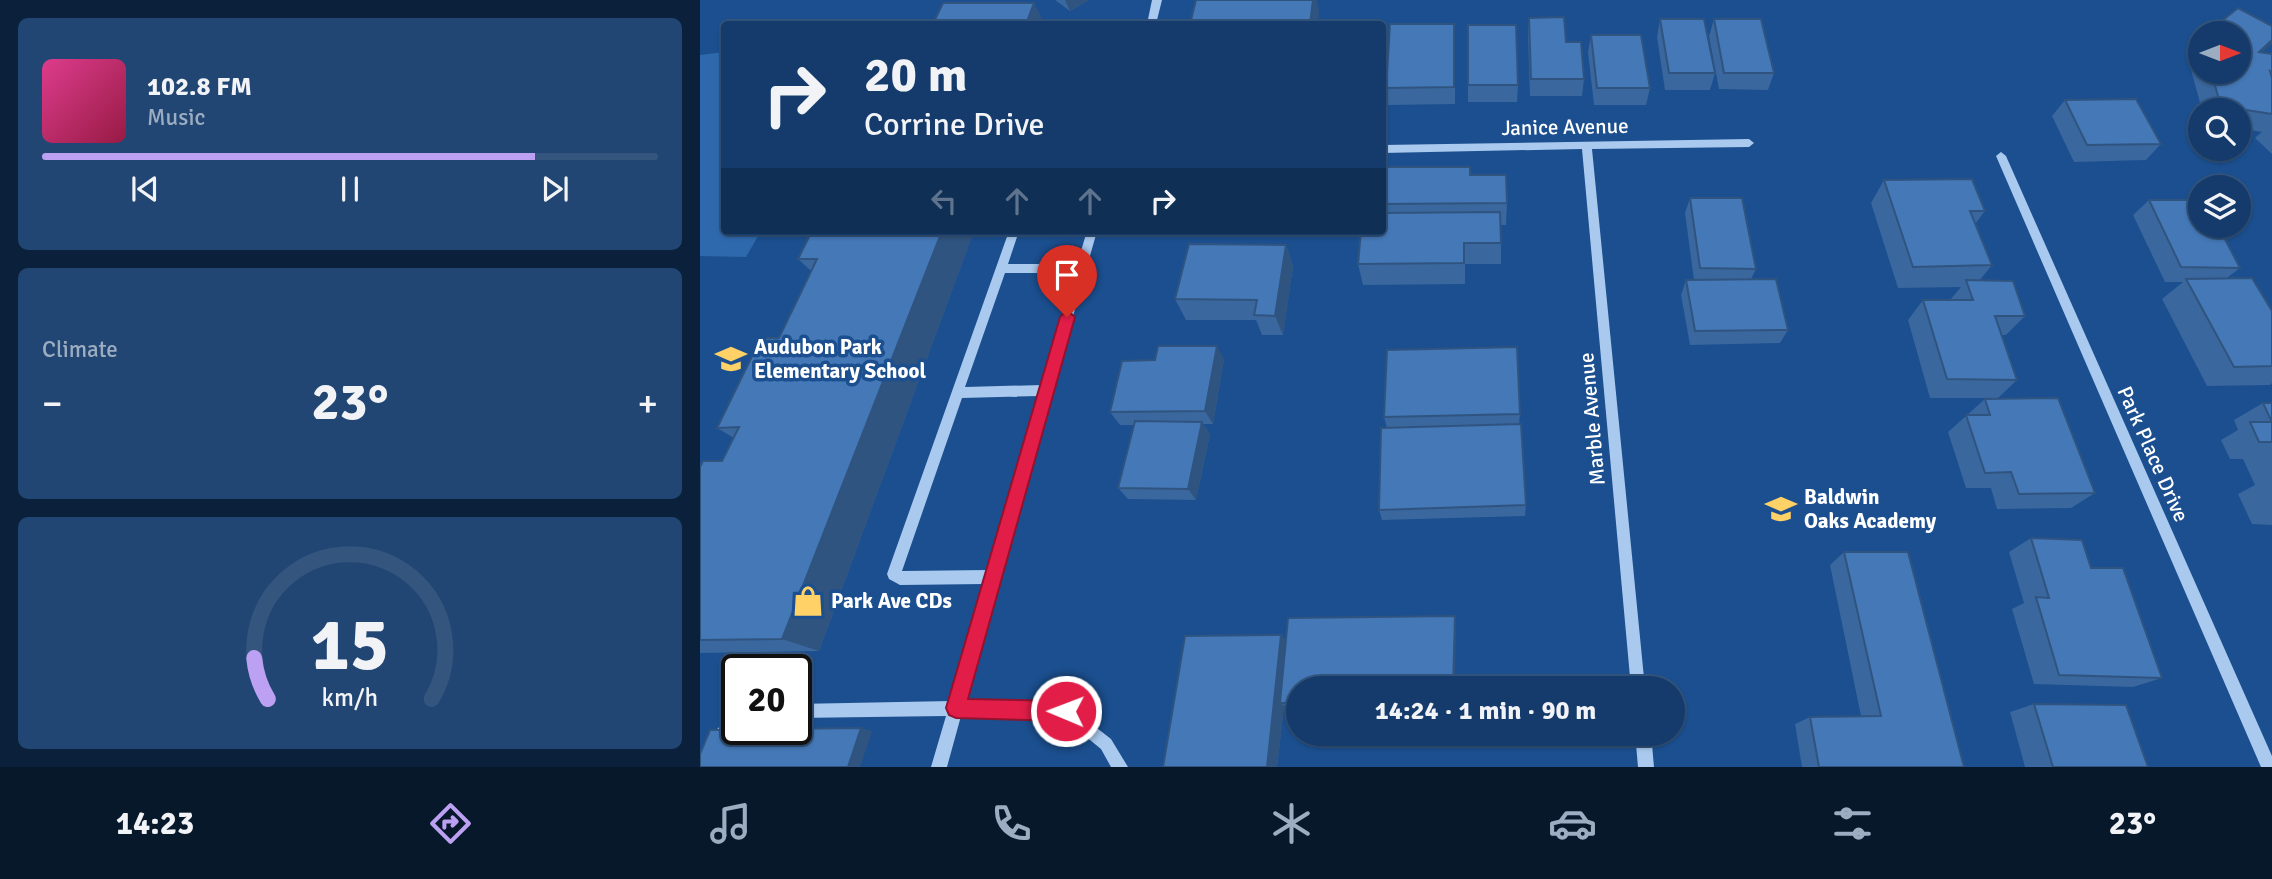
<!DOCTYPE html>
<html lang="en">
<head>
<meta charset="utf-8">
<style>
  :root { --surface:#143b6b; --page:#214673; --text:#f1f3f6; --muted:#9dadc1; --line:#33557e; --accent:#bca0f2 }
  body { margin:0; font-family:Signika,sans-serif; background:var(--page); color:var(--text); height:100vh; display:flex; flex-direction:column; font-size:26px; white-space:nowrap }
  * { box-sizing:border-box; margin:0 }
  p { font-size:23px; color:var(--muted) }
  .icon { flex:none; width:38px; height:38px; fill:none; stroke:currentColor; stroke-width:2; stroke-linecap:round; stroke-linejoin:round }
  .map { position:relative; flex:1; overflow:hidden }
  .sheet { display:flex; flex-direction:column; gap:18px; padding:18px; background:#0b203b; width:700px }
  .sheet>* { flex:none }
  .guide { position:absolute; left:21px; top:21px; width:665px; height:214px; border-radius:7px; box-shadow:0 2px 5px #0004,0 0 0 2px var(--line); background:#143b6b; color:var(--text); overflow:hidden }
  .needle { width:46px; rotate:90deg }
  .fabs { position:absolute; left:1488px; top:21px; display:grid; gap:14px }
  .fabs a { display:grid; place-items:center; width:63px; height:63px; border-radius:50%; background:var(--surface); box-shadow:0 2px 5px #0004,0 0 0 2px var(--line); font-size:35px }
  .speed { position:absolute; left:21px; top:654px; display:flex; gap:14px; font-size:35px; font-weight:700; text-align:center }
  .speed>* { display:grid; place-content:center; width:91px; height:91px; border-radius:50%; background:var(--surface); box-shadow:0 2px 5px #0004,0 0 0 2px var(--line); line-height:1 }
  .speed .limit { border:4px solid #111; border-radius:10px; background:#fff; color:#111 }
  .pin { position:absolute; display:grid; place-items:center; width:60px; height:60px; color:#fff; margin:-72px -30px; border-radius:50% 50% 50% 0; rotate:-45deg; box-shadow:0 0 7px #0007 }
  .pin .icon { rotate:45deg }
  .me { position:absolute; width:77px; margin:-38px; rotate:271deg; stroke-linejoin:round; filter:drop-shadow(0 0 5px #0008) }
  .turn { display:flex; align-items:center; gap:24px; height:147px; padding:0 28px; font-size:32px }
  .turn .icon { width:91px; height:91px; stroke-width:2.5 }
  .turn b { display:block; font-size:49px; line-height:60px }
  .lanes { display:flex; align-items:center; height:66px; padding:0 28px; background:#0003; justify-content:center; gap:35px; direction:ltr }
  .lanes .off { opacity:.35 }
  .big { font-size:52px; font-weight:800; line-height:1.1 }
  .sheet .card { flex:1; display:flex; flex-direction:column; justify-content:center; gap:10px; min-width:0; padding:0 24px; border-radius:10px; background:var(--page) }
  .sheet .dial { align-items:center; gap:0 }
  .dial svg { height:182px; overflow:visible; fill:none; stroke:var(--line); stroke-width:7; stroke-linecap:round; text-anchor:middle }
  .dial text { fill:var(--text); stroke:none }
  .song { display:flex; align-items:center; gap:21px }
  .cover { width:84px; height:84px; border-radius:10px; background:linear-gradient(135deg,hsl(330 70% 55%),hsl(340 70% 35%)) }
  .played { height:7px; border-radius:4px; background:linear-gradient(90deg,var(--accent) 80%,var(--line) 80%) }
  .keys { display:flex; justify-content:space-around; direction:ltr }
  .heat { display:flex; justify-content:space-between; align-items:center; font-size:38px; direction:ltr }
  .trip { position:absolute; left:586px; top:676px; width:399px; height:70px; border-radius:35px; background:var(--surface); box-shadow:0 2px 5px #0004,0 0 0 2px var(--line); font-weight:800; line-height:70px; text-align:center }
  .tabs { display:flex; height:112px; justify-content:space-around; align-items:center; background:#08182b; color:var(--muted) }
  .tabs .icon { width:49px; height:49px }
  .tabs .selected { color:var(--accent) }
  .tabs b { font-size:32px; color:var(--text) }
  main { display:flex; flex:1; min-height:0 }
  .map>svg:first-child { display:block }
</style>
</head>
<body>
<main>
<section class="sheet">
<div class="card">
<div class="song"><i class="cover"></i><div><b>102.8 FM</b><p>Music</p></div></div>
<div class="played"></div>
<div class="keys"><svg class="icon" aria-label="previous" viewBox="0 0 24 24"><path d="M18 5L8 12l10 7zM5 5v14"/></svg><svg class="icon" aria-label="pause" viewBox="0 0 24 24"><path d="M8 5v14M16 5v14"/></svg><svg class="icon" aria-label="next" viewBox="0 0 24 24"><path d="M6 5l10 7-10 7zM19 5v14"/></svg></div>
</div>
<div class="card"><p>Climate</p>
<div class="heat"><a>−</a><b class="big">23°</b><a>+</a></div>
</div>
<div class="card dial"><svg viewBox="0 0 100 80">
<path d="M14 69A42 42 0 1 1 86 69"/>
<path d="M14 69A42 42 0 0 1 8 51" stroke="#bca0f2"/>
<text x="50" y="56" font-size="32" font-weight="700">15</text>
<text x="50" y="72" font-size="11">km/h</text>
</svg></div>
</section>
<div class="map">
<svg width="1572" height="767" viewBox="0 0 1572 767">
  <rect width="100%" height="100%" fill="#1b4f8f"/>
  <path fill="#2e69ad" d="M 24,52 L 24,231 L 61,231 L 46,257 L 0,256 L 0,55 Z"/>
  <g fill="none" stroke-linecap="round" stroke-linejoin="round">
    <path fill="#a9c9ee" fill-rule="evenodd" d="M 452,0 L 462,0 L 456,24 L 447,24 Z
      M 1049,139 L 1054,143 L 1049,147 L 892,149 L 945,688 L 931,688 L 882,149 L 682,153 L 682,145 Z
      M 1301,152 L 1306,156 L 1572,756 L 1572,767 L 1561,767 L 1296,156 Z
      M 309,231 L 319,231 L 308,264 L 377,264 L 387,231 L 397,231 L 265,701 L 366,704 L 411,739 L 428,767 L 411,767 L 401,749 L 363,718 L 261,716 L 247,767 L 231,767 L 246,716 L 96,718 L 96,704 L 251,701 L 284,584 L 200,585 L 189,579 L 187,574 ZM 305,273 L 374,273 L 342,385 L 265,387 ZM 339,396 L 288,570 L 202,571 L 262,398 Z
      M 37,713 L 38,730 L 23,741 L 18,738 L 15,733 L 18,728 Z
      M 935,733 L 951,733 L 954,767 L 938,767 Z"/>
  </g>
  <path fill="#3a679d" d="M 355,0 L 389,0 L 370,11 Z
    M 829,18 L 866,42 L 884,79 L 882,96 L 830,96 L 828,35 Z
    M 960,19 L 1015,73 L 1010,90 L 965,90 L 957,37 Z
    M 1014,19 L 1074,73 L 1068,90 L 1019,89 L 1009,36 Z
    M 1572,26 L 1572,43 L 1562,52 L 1572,54 L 1572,154 L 1555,138 L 1562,132 L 1538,128 L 1538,110 L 1502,110 L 1487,55 L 1500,40 L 1500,72 L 1538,72 Z
    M 891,35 L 950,88 L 946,105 L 894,105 L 888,52 Z
    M 755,41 L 755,104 L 688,105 L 686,88 Z
    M 768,85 L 818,85 L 817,102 L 768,102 Z
    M 1365,100 L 1461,144 L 1446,160 L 1374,162 L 1352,116 Z
    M 682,167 L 770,175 L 807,203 L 806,225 L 801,225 L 801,264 L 765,264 L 765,284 L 663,285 L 658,264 L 682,231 Z
    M 1184,180 L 1285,211 L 1275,224 L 1292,265 L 1279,281 L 1325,316 L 1306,335 L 1302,335 L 1317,380 L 1298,398 L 1230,398 L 1208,320 L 1223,300 L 1250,300 L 1261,287 L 1198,288 L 1171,203 Z
    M 990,198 L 1056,269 L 1051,279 L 1088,330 L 1080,343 L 990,345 L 981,295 L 986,280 L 994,280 L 985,213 Z
    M 1449,200 L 1540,268 L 1527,278 L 1572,311 L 1572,383 L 1570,385 L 1507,386 L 1462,299 L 1483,282 L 1465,282 L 1433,215 Z
    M 274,231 L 119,651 L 0,653 L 0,467 L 22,461 L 34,438 L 17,428 L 79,338 L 111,271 L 98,259 Z
    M 553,231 L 606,231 L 606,233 Z
    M 586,245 L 593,266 L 583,335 L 562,335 L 556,320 L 486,320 L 475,299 Z
    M 524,359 L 513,424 L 503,424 L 510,434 L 496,500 L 428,499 L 418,488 L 434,425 L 420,425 L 410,412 Z
    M 1285,399 L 1395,493 L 1371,508 L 1297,509 L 1291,488 L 1266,488 L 1248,432 Z
    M 1563,403 L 1572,403 L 1572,525 L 1552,524 L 1538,494 L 1555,485 L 1543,459 L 1530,459 L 1521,440 L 1538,430 L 1534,420 Z
    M 820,414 L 819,424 L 826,505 L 825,516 L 682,520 L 679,510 L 687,428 L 684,417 Z
    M 1331,538 L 1391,568 L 1462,678 L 1433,687 L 1334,684 L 1312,609 L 1324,603 L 1309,552 Z
    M 1144,552 L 1264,767 L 1102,767 L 1095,724 L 1110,717 L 1161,716 L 1130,565 Z
    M 756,627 L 598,688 L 598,711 L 589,711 L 584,706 L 577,767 L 581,635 L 586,641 Z
    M 1334,704 L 1448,767 L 1325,767 L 1310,712 Z"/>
  <path fill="#305480" d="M 365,0 L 389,0 L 370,11 Z
    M 613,0 L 617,0 L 619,12 L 618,24 L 610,24 Z
    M 334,3 L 345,24 L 326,24 Z
    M 1572,40 L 1572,43 L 1567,48 L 1543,69 L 1559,52 Z
    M 242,231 L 274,231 L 119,651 L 82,639 Z
    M 586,245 L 593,266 L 583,335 L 575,316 Z
    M 517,346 L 524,359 L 513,424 L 505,411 Z
    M 502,422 L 510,434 L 496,500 L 488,489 Z
    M 755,616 L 756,627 L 755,688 L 753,688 Z
    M 581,635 L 590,646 L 580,703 L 584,706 L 577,767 L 567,767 Z
    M 161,728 L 172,731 L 160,767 L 148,767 Z"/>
  <path fill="#4478b7" stroke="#305480" stroke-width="2" d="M 496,0 L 613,0 L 610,24 L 490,24 Z
    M 243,3 L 334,3 L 326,24 L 233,24 Z
    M 1538,8 L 1572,26 L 1572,40 L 1559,52 L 1572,54 L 1572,72 L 1570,71 L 1572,78 L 1572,114 L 1521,106 L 1511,72 L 1538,72 L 1538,33 L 1507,33 Z
    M 864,17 L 866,42 L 881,42 L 884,79 L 831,79 L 829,18 Z
    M 960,19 L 1004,19 L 1015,73 L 969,73 Z
    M 1014,19 L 1061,19 L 1074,73 L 1024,73 Z
    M 690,24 L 754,24 L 754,87 L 686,88 Z
    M 768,25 L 816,25 L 818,85 L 768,85 Z
    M 891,35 L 941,35 L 950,88 L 897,88 Z
    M 1436,99 L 1461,144 L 1387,145 L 1365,100 Z
    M 682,167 L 770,167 L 770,175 L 806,175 L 807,203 L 682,204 Z
    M 1272,179 L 1285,211 L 1270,211 L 1292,265 L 1213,267 L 1184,180 Z
    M 990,198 L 1042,198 L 1056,269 L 1000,268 Z
    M 1449,200 L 1500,200 L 1500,226 L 1518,226 L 1540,268 L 1481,267 Z
    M 800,212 L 801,243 L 764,243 L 764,263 L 658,264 L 661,231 L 682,231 L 682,213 Z
    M 112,231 L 242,231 L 82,639 L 0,640 L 0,467 L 3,461 L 22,461 L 39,427 L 17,428 L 61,338 L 79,338 L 117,259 L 98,259 Z
    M 489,244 L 586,245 L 575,316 L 554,315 L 557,300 L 475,299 Z
    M 1552,278 L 1572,311 L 1572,366 L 1534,367 L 1486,279 Z
    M 1076,279 L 1088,330 L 995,331 L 986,280 Z
    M 1266,280 L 1313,281 L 1325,316 L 1295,316 L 1317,380 L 1247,379 L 1223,300 L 1273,300 Z
    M 458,346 L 517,346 L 505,411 L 410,412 L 422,361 L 455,360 Z
    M 817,347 L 820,414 L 684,417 L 687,350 Z
    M 1358,398 L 1395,493 L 1319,494 L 1311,472 L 1285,473 L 1266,415 L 1290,415 L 1285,399 Z
    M 1563,403 L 1572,403 L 1572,422 Z
    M 435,421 L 502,422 L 488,489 L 418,488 Z
    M 1550,422 L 1572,422 L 1572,442 L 1559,442 Z
    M 821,424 L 826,505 L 679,510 L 681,428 Z
    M 1331,538 L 1382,540 L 1391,568 L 1423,568 L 1462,678 L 1359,675 L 1336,597 L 1349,598 Z
    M 1144,552 L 1208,552 L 1264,767 L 1119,767 L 1110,717 L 1181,716 Z
    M 755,616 L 753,688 L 598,688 L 598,703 L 580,703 L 588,618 Z
    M 581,635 L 567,767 L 463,767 L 485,636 Z
    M 1334,704 L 1426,705 L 1448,767 L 1353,767 Z
    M 161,728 L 148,767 L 0,767 L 0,754 L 10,730 Z"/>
  <path fill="#e11d48" stroke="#92132f" stroke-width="2" d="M 367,310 L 375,317 L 268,699 L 366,701 L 373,704 L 376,711 L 373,718 L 366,721 L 256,718 L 249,715 L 246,708 L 360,317 Z"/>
  <defs>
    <symbol id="school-bare" viewBox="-9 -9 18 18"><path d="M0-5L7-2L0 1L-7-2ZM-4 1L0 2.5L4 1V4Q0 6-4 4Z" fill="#ffd166" stroke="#1b4f8f" stroke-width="2.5" paint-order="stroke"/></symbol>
    <symbol id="shop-bare" viewBox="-9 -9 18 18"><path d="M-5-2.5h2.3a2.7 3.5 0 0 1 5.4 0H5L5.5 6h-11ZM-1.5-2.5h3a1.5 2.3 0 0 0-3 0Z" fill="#ffd166" stroke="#1b4f8f" stroke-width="2.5" paint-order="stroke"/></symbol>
  </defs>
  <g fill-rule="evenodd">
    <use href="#school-bare" x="9" y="337" width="44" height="44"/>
    <use href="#school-bare" x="1059" y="487" width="44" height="44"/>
    <use href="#shop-bare" x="86" y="579" width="44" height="44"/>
  </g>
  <g text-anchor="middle" stroke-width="7" stroke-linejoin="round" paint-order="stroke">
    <g font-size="21" fill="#fff" stroke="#1b4f8f">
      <text transform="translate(865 127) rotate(-1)" y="7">Janice Avenue</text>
      <text transform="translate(892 419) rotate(-95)" y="7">Marble Avenue</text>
      <text transform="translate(1453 454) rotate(66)" y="7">Park Place Drive</text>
    </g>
    <g font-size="21" font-weight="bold" fill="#fff" stroke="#1b4f8f" text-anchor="start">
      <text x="54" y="354">Audubon Park<tspan x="54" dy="24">Elementary School</tspan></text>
      <text x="1104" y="504">Baldwin<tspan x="1104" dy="24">Oaks Academy</tspan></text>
      <text x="131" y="608">Park Ave CDs</text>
    </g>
  </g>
</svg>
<div class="fabs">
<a><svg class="needle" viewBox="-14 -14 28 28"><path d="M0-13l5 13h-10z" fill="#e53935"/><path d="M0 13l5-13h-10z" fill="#9dadc1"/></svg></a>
<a><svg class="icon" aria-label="search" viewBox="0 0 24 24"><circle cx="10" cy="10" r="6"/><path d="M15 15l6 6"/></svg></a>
<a><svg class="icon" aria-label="layers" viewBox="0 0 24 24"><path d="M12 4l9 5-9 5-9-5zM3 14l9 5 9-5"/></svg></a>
</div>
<div class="speed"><div class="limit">20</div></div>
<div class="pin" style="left:367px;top:317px;background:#d93025"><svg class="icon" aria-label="arrive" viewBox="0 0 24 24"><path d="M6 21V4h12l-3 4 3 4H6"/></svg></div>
<svg class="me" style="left:366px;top:711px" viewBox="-20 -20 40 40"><circle r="17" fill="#e11d48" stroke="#fff" stroke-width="3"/><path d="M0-11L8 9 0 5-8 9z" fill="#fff"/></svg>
<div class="trip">14:24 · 1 min · 90 m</div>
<div class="guide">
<div class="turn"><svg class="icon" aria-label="right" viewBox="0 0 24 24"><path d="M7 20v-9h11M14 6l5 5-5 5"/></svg><div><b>20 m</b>Corrine Drive</div></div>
<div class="lanes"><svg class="icon off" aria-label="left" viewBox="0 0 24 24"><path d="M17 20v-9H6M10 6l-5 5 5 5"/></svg><svg class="icon off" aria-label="ahead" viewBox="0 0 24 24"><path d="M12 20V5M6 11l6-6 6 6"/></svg><svg class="icon off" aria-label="ahead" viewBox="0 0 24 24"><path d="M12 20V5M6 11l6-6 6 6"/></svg><svg class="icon" aria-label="right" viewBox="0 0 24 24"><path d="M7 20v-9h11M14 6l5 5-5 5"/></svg></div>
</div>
</div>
</main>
<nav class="tabs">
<b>14:23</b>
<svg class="icon selected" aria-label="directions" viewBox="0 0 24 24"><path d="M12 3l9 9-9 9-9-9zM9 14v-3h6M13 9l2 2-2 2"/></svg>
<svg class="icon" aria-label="music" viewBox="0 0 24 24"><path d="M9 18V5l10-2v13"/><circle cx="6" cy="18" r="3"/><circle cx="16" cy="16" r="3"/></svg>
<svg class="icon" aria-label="phone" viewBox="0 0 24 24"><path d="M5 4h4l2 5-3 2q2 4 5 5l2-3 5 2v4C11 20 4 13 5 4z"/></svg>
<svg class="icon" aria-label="climate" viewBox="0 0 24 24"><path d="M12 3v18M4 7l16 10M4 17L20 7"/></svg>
<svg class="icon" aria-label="car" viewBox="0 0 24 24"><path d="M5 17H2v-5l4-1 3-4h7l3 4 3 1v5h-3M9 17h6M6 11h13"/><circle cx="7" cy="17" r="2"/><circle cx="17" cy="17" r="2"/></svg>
<svg class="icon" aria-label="filters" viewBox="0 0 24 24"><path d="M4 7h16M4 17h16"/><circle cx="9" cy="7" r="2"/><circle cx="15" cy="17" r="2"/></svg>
<b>23°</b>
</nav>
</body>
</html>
